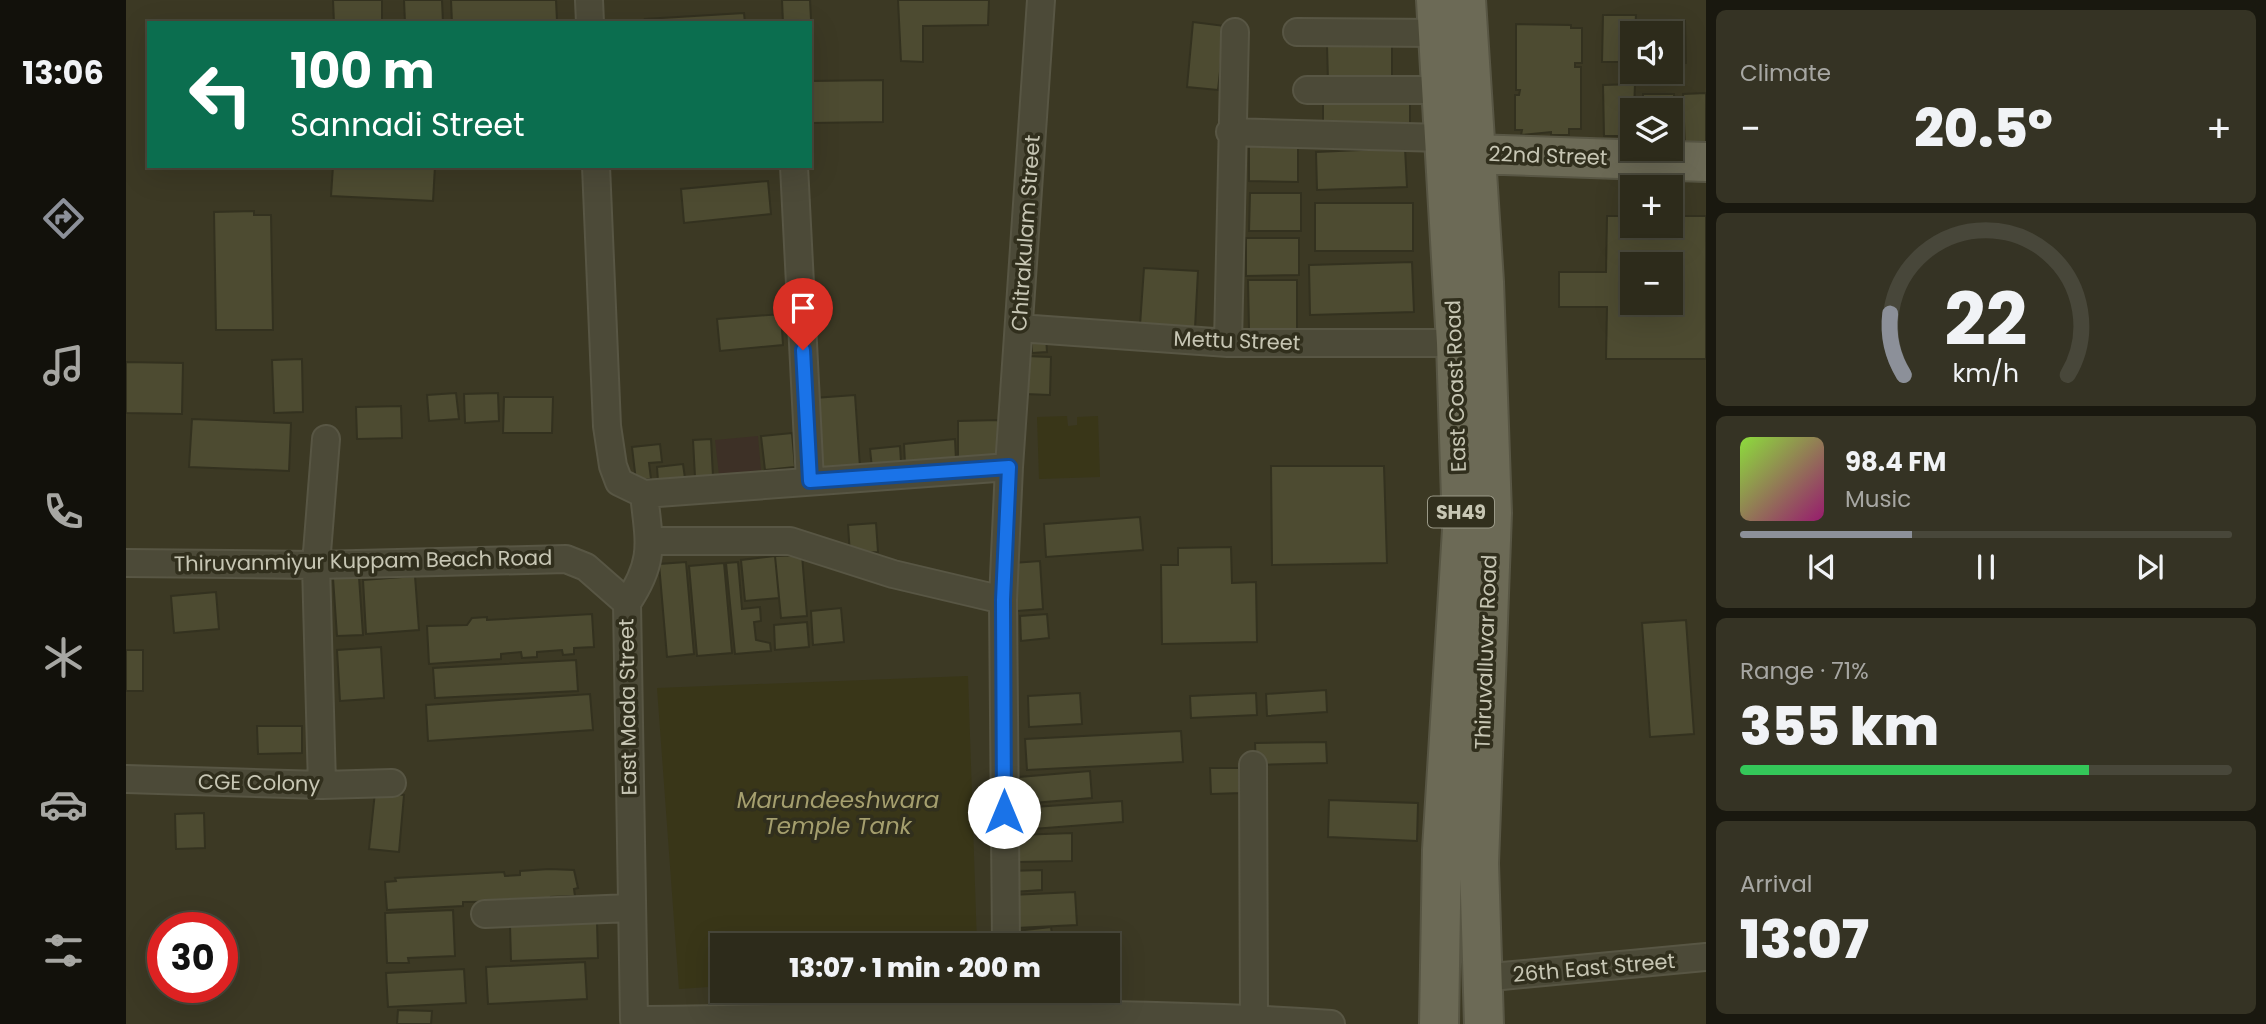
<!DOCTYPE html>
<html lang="en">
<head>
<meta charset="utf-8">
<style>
  :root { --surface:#2d2b1b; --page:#353324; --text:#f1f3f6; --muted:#a7a7a3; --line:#48473a; --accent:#8c9099 }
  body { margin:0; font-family:Poppins,sans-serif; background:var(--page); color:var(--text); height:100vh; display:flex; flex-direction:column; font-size:26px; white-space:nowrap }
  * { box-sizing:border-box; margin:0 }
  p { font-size:23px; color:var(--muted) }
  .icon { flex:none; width:38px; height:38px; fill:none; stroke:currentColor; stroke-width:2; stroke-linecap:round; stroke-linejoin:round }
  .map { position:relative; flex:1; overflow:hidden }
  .panel { display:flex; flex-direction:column; gap:10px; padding:10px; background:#19180f; width:560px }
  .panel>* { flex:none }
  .top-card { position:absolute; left:21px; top:21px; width:665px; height:147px; border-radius:0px; box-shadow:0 7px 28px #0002,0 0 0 2px var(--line); background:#0b6e4f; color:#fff; overflow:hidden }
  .controls { position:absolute; left:1494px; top:21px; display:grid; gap:14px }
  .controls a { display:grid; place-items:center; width:63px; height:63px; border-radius:0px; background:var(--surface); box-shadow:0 7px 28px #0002,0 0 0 2px var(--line); font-size:35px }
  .speed { position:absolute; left:21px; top:912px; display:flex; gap:14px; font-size:35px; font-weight:700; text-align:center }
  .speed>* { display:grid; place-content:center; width:91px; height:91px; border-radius:50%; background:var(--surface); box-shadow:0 7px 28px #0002,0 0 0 2px var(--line); line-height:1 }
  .speed .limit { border:10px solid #d22; background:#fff; color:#111 }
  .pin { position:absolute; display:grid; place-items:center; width:60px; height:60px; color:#fff; margin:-72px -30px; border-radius:50% 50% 50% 0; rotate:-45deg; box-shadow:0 0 7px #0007 }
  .pin .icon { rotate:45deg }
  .me { position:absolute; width:77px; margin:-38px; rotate:0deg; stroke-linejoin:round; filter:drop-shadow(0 0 5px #0008) }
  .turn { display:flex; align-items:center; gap:24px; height:147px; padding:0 28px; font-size:32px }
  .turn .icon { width:91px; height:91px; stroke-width:2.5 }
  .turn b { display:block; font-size:49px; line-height:60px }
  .big { font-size:52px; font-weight:800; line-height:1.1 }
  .panel .widget { flex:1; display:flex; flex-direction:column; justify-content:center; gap:10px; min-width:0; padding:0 24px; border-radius:10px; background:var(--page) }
  .panel .dial { align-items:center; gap:0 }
  .dial svg { height:182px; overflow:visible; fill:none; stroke:var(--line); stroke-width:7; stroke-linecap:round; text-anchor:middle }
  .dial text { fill:var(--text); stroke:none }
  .song { display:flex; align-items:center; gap:21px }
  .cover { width:84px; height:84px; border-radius:10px; background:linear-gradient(135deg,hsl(90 70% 55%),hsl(320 70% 35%)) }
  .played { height:7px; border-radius:4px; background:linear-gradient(90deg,var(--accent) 35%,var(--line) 35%) }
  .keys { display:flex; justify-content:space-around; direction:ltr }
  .heat { display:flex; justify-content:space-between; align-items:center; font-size:38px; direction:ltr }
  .charge { height:10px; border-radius:5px; background:linear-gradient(90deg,#34c759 71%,var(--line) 0) }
  .trip { position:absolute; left:584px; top:933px; width:410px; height:70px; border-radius:0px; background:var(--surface); box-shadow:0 7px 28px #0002,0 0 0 2px var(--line); font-weight:800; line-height:70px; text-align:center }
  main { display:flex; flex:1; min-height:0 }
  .tab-bar { display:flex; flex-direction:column; width:126px; justify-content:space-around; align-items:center; background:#12110b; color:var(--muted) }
  .tab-bar .icon { width:49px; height:49px }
  .tab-bar .active { color:var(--accent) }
  .tab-bar b { font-size:32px; color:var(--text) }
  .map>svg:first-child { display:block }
</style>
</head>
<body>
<main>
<nav class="tab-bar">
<b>13:06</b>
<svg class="icon active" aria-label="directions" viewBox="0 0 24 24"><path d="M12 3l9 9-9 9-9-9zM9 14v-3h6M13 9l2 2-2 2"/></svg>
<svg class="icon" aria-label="music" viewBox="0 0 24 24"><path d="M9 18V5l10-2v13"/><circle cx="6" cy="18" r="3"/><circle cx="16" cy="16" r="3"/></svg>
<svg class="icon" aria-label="phone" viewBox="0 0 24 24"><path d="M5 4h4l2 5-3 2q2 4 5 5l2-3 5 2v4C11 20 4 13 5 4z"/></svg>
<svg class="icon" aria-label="climate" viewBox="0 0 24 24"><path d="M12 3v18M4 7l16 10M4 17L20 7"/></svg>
<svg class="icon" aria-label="car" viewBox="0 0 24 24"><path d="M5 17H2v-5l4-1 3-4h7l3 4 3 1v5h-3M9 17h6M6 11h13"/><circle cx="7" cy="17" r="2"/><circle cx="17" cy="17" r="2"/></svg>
<svg class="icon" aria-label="filters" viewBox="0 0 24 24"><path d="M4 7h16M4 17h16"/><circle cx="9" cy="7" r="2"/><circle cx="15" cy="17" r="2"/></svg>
</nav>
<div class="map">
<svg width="1580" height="1024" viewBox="0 0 1580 1024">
  <rect width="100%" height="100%" fill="#3c3924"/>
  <path fill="#3d3026" d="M 632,436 L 635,470 L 593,475 L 589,440 Z"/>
  <path fill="#393618" d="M 941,416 L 942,426 L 951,425 L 951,417 L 972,416 L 974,477 L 913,479 L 911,417 Z
    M 842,676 L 851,945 L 597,945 L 597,986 L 553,989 L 531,688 Z"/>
  <path fill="#4d4b31" stroke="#33311f" stroke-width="2" fill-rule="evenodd" d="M 207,0 L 256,0 L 256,23 L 208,23 Z
    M 278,0 L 316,0 L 317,23 L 279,23 Z
    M 325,0 L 430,0 L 431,21 L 326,23 Z
    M 656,0 L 684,0 L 686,39 L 684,23 L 657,23 Z
    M 772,0 L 863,0 L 862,25 L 797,26 L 797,62 L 775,61 Z
    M 618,13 L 619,23 L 520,23 L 519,19 Z
    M 1477,15 L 1510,15 L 1507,62 L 1476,62 Z
    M 1514,21 L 1559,21 L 1560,63 L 1545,63 L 1545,33 L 1514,33 Z
    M 1067,22 L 1099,26 L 1092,90 L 1061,87 Z
    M 1390,24 L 1445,25 L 1445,28 L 1456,28 L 1456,63 L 1449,63 L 1449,67 L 1455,67 L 1455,129 L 1443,129 L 1443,135 L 1425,135 L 1425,132 L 1395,135 L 1396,130 L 1389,130 L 1389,95 L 1393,95 L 1394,90 L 1390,90 Z
    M 1266,44 L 1266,81 L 1202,82 L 1201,45 Z
    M 757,80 L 757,122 L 684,123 L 684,81 Z
    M 1509,84 L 1507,136 L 1478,136 L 1477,85 Z
    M 1580,93 L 1580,149 L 1559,150 L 1557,94 Z
    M 1517,94 L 1548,94 L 1549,149 L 1545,149 L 1545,110 L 1517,110 Z
    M 1197,96 L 1284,96 L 1284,131 L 1197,132 Z
    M 1123,137 L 1172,138 L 1172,182 L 1123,181 Z
    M 1279,148 L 1281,187 L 1191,190 L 1190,152 Z
    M 207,166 L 309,166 L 307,201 L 205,196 Z
    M 642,181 L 645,214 L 558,223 L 555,189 Z
    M 1124,193 L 1175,193 L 1175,231 L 1123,231 Z
    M 1189,203 L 1287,203 L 1287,251 L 1189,251 Z
    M 128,211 L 128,215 L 145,215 L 147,330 L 90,330 L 88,212 Z
    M 1481,216 L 1507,216 L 1507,226 L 1545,226 L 1545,216 L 1580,216 L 1580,359 L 1480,359 L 1481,307 L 1433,307 L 1433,272 L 1480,272 ZM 1507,264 L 1545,264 L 1545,303 L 1507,303 Z
    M 1120,238 L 1173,238 L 1173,275 L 1120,276 Z
    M 1286,262 L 1288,312 L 1184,315 L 1183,265 Z
    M 1018,268 L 1072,271 L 1069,328 L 1014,325 Z
    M 1122,280 L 1171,280 L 1171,329 L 1123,329 Z
    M 655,314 L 657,345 L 594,351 L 591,319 Z
    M 920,336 L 921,352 L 906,353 L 905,337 Z
    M 900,356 L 925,357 L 924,395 L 899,394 Z
    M 176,359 L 177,412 L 148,413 L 146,360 Z
    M 0,362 L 57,363 L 56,414 L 0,413 Z
    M 330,393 L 333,419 L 303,421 L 301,395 Z
    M 372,393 L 373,421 L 339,423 L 338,394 Z
    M 729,395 L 734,467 L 693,470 L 688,398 Z
    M 378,397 L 427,397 L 426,433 L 377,433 Z
    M 275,406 L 276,438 L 231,439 L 230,407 Z
    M 66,419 L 165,423 L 163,471 L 63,467 Z
    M 872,420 L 872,460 L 832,460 L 832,421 Z
    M 666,433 L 669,467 L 639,470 L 635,436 Z
    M 585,439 L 587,476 L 569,477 L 567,440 Z
    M 829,439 L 830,460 L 779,464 L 778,444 Z
    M 534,444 L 536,462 L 523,463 L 525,479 L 510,481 L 506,447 Z
    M 774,446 L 775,462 L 746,468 L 744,449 Z
    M 557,464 L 559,478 L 532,481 L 531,467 Z
    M 1145,466 L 1258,466 L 1261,563 L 1146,565 Z
    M 1014,517 L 1017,550 L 920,557 L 918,524 Z
    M 750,523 L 752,552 L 724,554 L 722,525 Z
    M 1105,547 L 1106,583 L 1130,582 L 1131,642 L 1036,644 L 1035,565 L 1052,565 L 1052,548 Z
    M 676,555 L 681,616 L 655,618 L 649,556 Z
    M 649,556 L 653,598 L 619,601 L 615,560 Z
    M 914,561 L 917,609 L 891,611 L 888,563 Z
    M 560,562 L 568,654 L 541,657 L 533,564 Z
    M 612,562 L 616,609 L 634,607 L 635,621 L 628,622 L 630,640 L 644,643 L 645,651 L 609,654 L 600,563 Z
    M 598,563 L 606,653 L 571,656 L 563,566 Z
    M 289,576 L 293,630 L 240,634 L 237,580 Z
    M 233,577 L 237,635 L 211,636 L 207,578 Z
    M 90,592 L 93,629 L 48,633 L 45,596 Z
    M 715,608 L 718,642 L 687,645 L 685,611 Z
    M 466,614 L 468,647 L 448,648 L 448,654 L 437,655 L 436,650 L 411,652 L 411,657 L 396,658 L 395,652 L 375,654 L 375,659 L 303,664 L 301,626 L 341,625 L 346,618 L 361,617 L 361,620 Z
    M 921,614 L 923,638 L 895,641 L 894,616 Z
    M 1560,620 L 1568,734 L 1524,737 L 1516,623 Z
    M 681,622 L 683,647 L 649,650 L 648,625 Z
    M 255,647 L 258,698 L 214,701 L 211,650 Z
    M 0,650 L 17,650 L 17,691 L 0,691 Z
    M 450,660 L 452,691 L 309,698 L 307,668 Z
    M 1200,690 L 1201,712 L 1141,716 L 1140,694 Z
    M 954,693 L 956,724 L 903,727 L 902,696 Z
    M 1130,693 L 1131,715 L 1065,718 L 1064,696 Z
    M 464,694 L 467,730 L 302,741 L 300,705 Z
    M 131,726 L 176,726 L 176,753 L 132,754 Z
    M 1055,731 L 1057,762 L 901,770 L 899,739 Z
    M 1200,742 L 1201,763 L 1130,765 L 1129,743 Z
    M 1084,768 L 1115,768 L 1116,793 L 1085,794 Z
    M 964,771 L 966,798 L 895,804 L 893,777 Z
    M 249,792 L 278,795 L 273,852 L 243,849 Z
    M 1203,800 L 1292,803 L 1291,841 L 1202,837 Z
    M 996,801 L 997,822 L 894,830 L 893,808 Z
    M 78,813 L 79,848 L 50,849 L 49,814 Z
    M 946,833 L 946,861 L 889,862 L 889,835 Z
    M 423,869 L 448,870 L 452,888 L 448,889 L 449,896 L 425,897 L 426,901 L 337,902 L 337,906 L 261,910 L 259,882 L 270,881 L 269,878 L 378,872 L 379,876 L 394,875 L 394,871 Z
    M 916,870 L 916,890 L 886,892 L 886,871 Z
    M 949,892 L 951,925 L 889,928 L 887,895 Z
    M 327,910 L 329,956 L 282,958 L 283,963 L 261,963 L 259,913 Z
    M 471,922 L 472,958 L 385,961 L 384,925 Z
    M 925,927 L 927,941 L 891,944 L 890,931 Z
    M 959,940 L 960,945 L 894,945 Z
    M 459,962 L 461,999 L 362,1004 L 360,967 Z
    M 338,969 L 340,1003 L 262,1007 L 260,973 Z
    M 894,990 L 910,990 L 912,1006 L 896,1007 Z
    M 272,1010 L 306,1011 L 305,1024 L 271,1024 Z"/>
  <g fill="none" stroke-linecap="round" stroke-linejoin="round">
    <defs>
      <path id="minor" d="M 463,0 L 464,23
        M 1171,32 L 1312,33
        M 1181,90 L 1314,90
        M 1104,132 L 1316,138
        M 470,166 L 481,426 L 487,466 L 493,482 L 518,494 C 523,542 530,560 501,603 L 508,1020
        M 668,166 L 684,481
        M 893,328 L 1102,343 L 1330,343
        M 1102,343 L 1109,32
        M 518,494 L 883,467
        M 523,541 L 664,541 L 767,574 L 877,600
        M 0,563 L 190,565 L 440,559 L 460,567 L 501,603
        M 1127,765 L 1128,1018
        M 0,779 L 196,785 L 266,783
        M 196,785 L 190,565 L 200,439
        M 359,914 L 505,908
        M 880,945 L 877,600 L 883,467 L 915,0
        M 1355,978 L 1580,957
        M 880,990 L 880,1024
        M 508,1020 C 739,1018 973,1007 1205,1024"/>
      <path id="primary" d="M 1310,0 L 1330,343 L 1336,530 L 1316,850 L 1313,1024
        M 1340,0 L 1358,282 L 1366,513 L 1353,863 L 1358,1024
        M 1347,154 L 1580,162"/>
    </defs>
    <use href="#minor" stroke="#585644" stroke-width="30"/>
    <use href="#primary" stroke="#585644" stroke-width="42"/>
    <use href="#minor" stroke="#4c4a38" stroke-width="26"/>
    <use href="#primary" stroke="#6c6a56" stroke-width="38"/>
  </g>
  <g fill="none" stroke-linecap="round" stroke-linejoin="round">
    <defs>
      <path id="route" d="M 677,350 L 684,481 L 883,467 L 877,600 L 878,812"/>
    </defs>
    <use href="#route" stroke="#114b97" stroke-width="18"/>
    <use href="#route" stroke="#1a73e8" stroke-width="12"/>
  </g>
  <g text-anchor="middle" stroke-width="7" stroke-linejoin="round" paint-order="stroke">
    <rect fill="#312f1d" stroke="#9a9987" stroke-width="2" x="1302" y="496.5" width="66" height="31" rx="5"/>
    <g font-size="19" font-weight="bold" fill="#c7c6b4">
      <text x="1335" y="519">SH49</text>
    </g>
    <g font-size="21" fill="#c7c6b4" stroke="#312f1d">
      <text transform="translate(1422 156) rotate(2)" y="7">22nd Street</text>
      <text transform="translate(900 233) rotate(-86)" y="7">Chitrakulam Street</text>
      <text transform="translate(1111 341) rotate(2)" y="7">Mettu Street</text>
      <text transform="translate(1330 386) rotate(-92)" y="7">East Coast Road</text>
      <text transform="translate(237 561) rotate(-1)" y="7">Thiruvanmiyur Kuppam Beach Road</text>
      <text transform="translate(1360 652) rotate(-88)" y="7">Thiruvalluvar Road</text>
      <text transform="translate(502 707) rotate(-91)" y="7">East Mada Street</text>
      <text transform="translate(133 783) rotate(1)" y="7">CGE Colony</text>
      <text transform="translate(1468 968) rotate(-5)" y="7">26th East Street</text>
    </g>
    <g font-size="23" font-style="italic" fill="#a59f6e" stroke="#312f1d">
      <text x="712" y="808">Marundeeshwara<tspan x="712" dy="26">Temple Tank</tspan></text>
    </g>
  </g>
</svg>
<div class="controls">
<a><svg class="icon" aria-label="sound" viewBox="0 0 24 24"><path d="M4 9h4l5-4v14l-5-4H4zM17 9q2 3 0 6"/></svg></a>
<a><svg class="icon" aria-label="layers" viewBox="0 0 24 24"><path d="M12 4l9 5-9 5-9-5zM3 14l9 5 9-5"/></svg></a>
<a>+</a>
<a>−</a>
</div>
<div class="speed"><div class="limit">30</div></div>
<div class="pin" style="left:677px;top:350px;background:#d93025"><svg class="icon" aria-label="arrive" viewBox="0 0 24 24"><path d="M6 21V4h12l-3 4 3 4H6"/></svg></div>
<svg class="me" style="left:878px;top:812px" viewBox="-20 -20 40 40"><circle r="19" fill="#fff"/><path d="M0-13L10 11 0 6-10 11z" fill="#1a73e8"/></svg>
<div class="trip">13:07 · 1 min · 200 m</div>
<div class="top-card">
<div class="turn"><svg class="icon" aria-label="left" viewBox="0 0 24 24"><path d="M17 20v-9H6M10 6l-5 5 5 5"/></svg><div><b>100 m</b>Sannadi Street</div></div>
</div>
</div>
<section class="panel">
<div class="widget"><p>Climate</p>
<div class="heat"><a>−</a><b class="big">20.5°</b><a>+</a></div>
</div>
<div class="widget dial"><svg viewBox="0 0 100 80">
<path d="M14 69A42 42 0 1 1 86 69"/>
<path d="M14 69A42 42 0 0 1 8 42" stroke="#8c9099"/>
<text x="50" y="56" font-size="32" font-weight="700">22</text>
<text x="50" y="72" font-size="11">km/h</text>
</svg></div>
<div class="widget">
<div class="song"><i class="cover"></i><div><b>98.4 FM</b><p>Music</p></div></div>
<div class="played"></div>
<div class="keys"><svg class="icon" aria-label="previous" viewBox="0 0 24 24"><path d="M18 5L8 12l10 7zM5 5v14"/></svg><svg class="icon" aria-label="pause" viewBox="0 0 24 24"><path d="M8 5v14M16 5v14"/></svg><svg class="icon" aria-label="next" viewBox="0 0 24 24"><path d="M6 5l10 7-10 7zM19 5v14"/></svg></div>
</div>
<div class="widget"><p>Range · 71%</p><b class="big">355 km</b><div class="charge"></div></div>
<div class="widget"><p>Arrival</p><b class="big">13:07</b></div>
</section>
</main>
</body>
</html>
